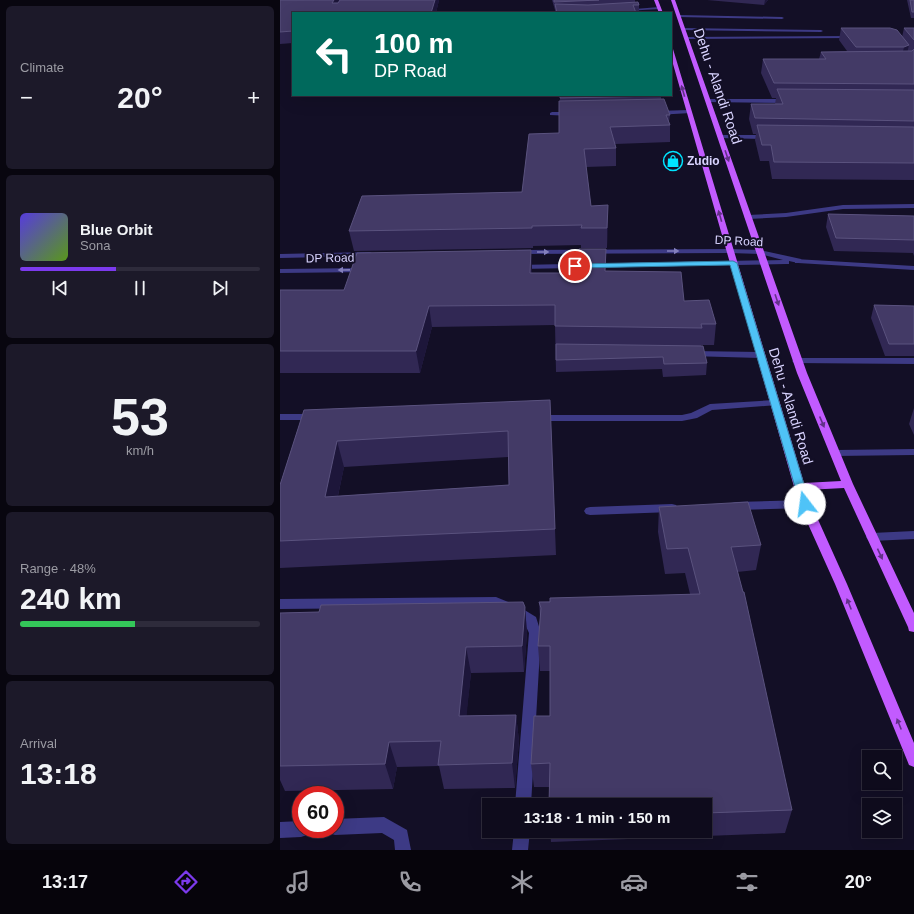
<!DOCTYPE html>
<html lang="en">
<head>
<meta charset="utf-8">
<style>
  :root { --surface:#0e0b1c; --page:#1c1929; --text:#f1f3f6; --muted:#9b9ba3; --line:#2e2b3b; --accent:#7c3aed }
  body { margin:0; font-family:Helvetica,sans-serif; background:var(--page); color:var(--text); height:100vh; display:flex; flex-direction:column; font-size:15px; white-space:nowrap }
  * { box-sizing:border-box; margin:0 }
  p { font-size:13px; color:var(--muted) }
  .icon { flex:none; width:22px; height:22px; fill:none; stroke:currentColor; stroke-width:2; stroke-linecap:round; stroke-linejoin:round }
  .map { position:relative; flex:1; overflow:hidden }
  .panel { display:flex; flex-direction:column; gap:6px; padding:6px; background:#08060f; width:280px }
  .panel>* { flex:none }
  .hud { position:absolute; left:12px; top:12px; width:380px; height:84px; border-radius:0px; box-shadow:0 4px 16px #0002,0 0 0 1px var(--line); background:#00695c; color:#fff; overflow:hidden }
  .buttons { position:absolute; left:582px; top:750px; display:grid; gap:8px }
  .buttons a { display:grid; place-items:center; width:40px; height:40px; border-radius:0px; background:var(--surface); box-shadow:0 4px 16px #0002,0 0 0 1px var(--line); font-size:20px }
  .speed { position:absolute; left:12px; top:786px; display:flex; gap:8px; font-size:20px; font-weight:700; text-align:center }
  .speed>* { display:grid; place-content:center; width:52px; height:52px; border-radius:50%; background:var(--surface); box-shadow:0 4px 16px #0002,0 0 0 1px var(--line); line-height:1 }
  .speed .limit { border:6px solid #d22; background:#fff; color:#111 }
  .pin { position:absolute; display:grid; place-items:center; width:34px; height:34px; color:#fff; margin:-17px; border:2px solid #fff; border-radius:50%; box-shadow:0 1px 4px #0007 }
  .me { position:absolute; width:44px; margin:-22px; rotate:345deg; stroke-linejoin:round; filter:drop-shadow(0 0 3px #0008) }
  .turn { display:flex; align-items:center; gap:14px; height:84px; padding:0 16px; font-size:18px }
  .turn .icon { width:52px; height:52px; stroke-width:2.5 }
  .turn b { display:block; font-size:28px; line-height:34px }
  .big { font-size:30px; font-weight:800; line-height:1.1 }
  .panel .widget { flex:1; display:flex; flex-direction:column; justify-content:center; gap:6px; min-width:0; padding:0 14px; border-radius:6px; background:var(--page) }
  .panel .dial { align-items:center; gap:0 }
  .dial b { font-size:52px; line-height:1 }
  .song { display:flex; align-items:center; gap:12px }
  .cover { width:48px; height:48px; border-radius:6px; background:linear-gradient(135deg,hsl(250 70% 55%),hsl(90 70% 35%)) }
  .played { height:4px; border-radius:2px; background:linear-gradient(90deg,var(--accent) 40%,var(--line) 40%) }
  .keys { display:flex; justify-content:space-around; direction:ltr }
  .heat { display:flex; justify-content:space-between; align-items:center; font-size:22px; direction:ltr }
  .charge { height:6px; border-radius:3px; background:linear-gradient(90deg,#34c759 48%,var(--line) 0) }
  .trip { position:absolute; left:202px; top:798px; width:230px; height:40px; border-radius:0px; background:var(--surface); box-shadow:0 4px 16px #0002,0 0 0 1px var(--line); font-weight:800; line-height:40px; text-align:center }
  .dock { display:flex; height:64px; justify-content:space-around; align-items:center; background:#06040b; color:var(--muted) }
  .dock .icon { width:28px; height:28px }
  .dock .active { color:var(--accent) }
  .dock b { font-size:18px; color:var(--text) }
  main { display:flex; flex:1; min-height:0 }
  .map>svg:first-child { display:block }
</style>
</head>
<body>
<main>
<section class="panel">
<div class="widget"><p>Climate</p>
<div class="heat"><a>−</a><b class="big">20°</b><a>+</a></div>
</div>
<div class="widget">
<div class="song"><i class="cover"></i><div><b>Blue Orbit</b><p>Sona</p></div></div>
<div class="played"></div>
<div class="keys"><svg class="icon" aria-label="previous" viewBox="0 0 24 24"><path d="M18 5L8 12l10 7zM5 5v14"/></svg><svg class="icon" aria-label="pause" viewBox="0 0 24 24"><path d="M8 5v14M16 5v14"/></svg><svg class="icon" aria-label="next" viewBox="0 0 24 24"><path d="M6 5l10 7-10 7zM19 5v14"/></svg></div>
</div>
<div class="widget dial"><b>53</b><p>km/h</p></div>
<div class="widget"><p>Range · 48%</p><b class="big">240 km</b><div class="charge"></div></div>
<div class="widget"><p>Arrival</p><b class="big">13:18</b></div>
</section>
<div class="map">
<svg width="634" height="850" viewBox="0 0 634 850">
  <rect width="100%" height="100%" fill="#130f26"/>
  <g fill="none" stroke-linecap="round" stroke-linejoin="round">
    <path fill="#3d3a85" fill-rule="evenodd" d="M 379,7 L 380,9 L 345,11 L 343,10 Z
      M 170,11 L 288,12 L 290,13 L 169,13 Z
      M 399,15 L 502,17 L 504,18 L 502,19 L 398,17 Z
      M 403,28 L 541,30 L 543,31 L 541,32 L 401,30 Z
      M 428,99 L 508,99 L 511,101 L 508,103 L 426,102 L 426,100 Z
      M 409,110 L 411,111 L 411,113 L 376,115 L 373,113 L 376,111 Z
      M 272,112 L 292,112 L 295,114 L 292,116 L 270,115 L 270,113 Z
      M 440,135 L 488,135 L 491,137 L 488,139 L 438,138 L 438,136 Z
      M 634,204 L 634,208 L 563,209 L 506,217 L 468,219 L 464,217 L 468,215 L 506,213 L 563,205 Z
      M 412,351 L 480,352 L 485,355 L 480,358 L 409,356 L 408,354 L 409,352 Z
      M 517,358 L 634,358 L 634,364 L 514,363 L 512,361 Z
      M 494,400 L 499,403 L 497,405 L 432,410 L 417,418 L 402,421 L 258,421 L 253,418 L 258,415 L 402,415 L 411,413 L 430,404 Z
      M 0,414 L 34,414 L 39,417 L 34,420 L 0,420 Z
      M 634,449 L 634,455 L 555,456 L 550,453 L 555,450 Z
      M 525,500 L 529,501 L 531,504 L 529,507 L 525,508 L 456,510 L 452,509 L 450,506 L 452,503 L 456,502 Z
      M 392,504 L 396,505 L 398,508 L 396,511 L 392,512 L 310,515 L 306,514 L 304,511 L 306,508 L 310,507 Z
      M 634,531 L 634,539 L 592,541 L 588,540 L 586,537 L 588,534 L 592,533 Z"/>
    <path fill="#3d3a85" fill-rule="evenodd" d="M 573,36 L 575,38 L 407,39 L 405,38 L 407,37 Z
      M 515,259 L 634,266 L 634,270 L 518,263 L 515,263 Z
      M 216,597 L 238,606 L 256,617 L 261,633 L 251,805 L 235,805 L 249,633 C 244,618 229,613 215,607 L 0,609 L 0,599 Z
      M 104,817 L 127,830 L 131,850 L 115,850 L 114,840 L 102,833 L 55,835 L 49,833 L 48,829 L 55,829 L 55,819 Z
      M 21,821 L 21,829 L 29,829 L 27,835 L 21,837 L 0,838 L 0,822 Z
      M 234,831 L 250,831 L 248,850 L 232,850 Z"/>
    <path fill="#3d3a85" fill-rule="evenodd" d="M 450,249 L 480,250 L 521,259 L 522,261 L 518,263 L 509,261 L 509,264 L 506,264 L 240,269 L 237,269 L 237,265 L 503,260 L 480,254 L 450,253 L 238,254 L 234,252 L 238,250 Z
      M 90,252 L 94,254 L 93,256 L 0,258 L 0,254 Z
      M 84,268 L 88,270 L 87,272 L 0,273 L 0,269 Z"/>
    <path fill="#c25bff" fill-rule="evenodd" d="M 374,0 L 378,0 L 383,13 L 379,13 Z
      M 391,0 L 395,0 L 527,373 L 573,484 L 634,613 L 634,632 L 629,631 L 628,627 L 564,488 L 526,490 L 531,504 L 567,584 L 634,743 L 634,767 L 629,765 L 627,760 L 555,584 L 519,504 L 391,57 L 391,48 L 393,49 L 524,483 L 561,481 L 517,373 Z"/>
  </g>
  <path fill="#312854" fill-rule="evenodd" d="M 0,0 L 159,0 L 156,13 L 13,13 L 13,43 L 0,44 Z
    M 272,0 L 355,0 L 355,2 L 359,5 L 359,13 L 275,13 L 275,10 Z
    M 427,0 L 488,0 L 484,5 Z
    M 627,0 L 634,0 L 634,18 L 631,18 Z
    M 561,28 L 622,37 L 624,28 L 634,28 L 634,180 L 492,179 L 489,161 L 480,161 L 475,140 L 476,134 L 473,134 L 469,119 L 471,104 L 495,104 L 496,98 L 492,98 L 481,73 L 483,59 L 539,59 L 541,52 L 567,51 L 559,40 Z
    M 280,95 L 381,96 L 381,99 L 390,115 L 389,122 L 390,125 L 390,142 L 335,144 L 336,148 L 336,166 L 306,167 L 311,206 L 328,205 L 327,248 L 301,248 L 301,245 L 253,246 L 253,248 L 74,251 L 69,231 L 242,192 L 279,133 Z
    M 548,214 L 634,216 L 634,256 L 633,253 L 554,251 L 546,227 Z
    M 251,250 L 252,273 L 297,273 L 326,271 L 404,301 L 436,324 L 434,345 L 421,345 L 427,363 L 426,375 L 383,377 L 382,369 L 276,372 L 275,325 L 152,327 L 140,373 L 0,373 L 0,290 L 64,290 Z
    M 594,305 L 634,306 L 634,356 L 605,356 L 591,318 Z
    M 270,400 L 276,555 L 0,568 L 0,485 L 24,410 ZM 228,457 L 229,485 L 58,496 L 64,467 Z
    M 634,408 L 634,435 L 629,424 Z
    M 379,507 L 481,545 L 476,570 L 457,572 L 512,810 L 505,833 L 271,842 L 270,831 L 425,831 L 425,805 L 270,787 L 254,787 L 251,764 L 270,716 L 270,671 L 260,671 L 258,646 L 260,618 L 259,602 L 410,594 L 405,573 L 385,574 L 378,532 Z
    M 245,607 L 247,633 L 244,672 L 191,673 L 186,716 L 236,715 L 239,741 L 235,788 L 164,789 L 159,766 L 117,767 L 113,789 L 5,791 L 0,780 L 0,613 Z"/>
  <path fill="#1d163a" d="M 54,0 L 61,0 L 55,13 L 52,3 Z
    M 155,0 L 159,0 L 156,13 L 151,13 Z
    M 485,0 L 488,0 L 484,5 Z
    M 629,45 L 626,58 L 621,60 L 624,47 Z
    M 328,205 L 328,225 L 327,248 L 327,228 Z
    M 251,250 L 252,270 L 251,294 L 250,273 Z
    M 149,306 L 152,327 L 140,373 L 136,351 Z
    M 57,441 L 64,467 L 52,523 L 45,497 Z
    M 245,607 L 247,633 L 244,672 L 242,646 Z
    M 186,647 L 191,673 L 184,741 L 179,716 Z
    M 236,715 L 239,741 L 235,788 L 232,763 Z
    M 109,742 L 117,767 L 113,789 L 105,764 Z"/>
  <path fill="#433a66" stroke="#5a527e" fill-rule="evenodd" d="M 0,0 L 54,0 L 52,3 L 58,3 L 60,0 L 155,0 L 151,13 L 13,13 L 13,31 L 0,32 Z
    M 274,0 L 319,0 L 274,2 Z
    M 630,0 L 634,0 L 634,12 L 632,12 Z
    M 358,2 L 359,5 L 353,5 L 356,13 L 277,13 L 275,4 L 308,5 Z
    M 561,28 L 610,28 L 617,30 L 629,45 L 624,47 L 576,47 Z
    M 624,28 L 634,28 L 634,40 Z
    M 634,49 L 634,84 L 494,83 L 483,59 L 546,59 L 541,52 L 632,51 Z
    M 497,89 L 634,90 L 634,121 L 475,118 L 471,104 L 503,104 Z
    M 280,95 L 380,95 L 381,96 L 280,98 Z
    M 384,99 L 390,115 L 386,115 L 390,125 L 330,127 L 336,148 L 304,149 L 311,206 L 328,205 L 327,228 L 301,228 L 302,225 L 252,226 L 252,228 L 69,231 L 82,196 L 242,192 L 249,134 L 279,133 L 279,101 Z
    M 477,125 L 634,127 L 634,163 L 494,162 L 491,145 L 482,145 Z
    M 548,214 L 634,216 L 634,240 L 556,238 Z
    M 299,249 L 326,249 L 325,271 L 401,272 L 404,301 L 429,300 L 436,324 L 421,324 L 422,328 L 275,326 L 275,305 L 149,306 L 136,351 L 0,351 L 0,290 L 64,290 L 77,253 L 251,250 L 250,273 L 297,273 Z
    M 594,305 L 634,306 L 634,344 L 609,344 Z
    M 276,344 L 423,346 L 427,363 L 384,364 L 383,357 L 276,360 Z
    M 270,400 L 275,529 L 0,541 L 0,485 L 24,410 ZM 228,431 L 229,485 L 45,497 L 57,441 Z
    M 468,502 L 481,545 L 451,547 L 463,592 L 464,592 L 512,810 L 425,813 L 425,805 L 269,805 L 270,763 L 251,764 L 254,716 L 270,716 L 270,646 L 258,646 L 261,608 L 259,602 L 270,602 L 270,598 L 420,594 L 408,548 L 387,549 L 379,507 Z
    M 243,602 L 245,607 L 242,646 L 186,647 L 179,716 L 236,715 L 232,763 L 158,765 L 161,741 L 109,742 L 105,764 L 0,766 L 0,613 L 39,612 L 41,605 Z"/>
  <defs><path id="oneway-solid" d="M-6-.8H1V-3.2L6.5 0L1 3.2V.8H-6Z"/></defs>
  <g fill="#623188">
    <use href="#oneway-solid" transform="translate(403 91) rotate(-106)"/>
    <use href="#oneway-solid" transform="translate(447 156) rotate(71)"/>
    <use href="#oneway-solid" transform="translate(440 216) rotate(-106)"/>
    <use href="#oneway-solid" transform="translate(497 300) rotate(71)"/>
    <use href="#oneway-solid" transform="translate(542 422) rotate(67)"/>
    <use href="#oneway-solid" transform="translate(600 554) rotate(65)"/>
    <use href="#oneway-solid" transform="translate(569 604) rotate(-112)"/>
    <use href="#oneway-solid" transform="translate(619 724) rotate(-112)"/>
  </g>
  <g fill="#837fbc">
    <use href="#oneway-solid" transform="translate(393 251)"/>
    <use href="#oneway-solid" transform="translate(263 252)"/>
    <use href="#oneway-solid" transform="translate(64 270) rotate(179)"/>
  </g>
  <path fill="#4fc3f7" stroke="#337fa1" d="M 453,261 L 457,263 L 530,504 L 529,506 L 521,506 L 520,504 L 450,265 L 295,268 L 291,266 L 295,264 Z"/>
  <defs>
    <symbol id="shop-ring" viewBox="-11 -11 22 22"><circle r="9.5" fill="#130f26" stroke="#00e5ff" stroke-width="1.5"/><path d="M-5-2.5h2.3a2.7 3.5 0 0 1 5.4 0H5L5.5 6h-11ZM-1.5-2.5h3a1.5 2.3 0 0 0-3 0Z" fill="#00e5ff"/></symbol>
  </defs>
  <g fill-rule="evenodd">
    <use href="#shop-ring" x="382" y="150" width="22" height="22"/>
  </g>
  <g text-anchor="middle" stroke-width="4" stroke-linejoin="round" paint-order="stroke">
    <g font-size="12" font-weight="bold" fill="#d9d4ff" stroke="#130f26" text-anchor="start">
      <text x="407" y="165">Zudio</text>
    </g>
    <g font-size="12" fill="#d9d4ff" stroke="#130f26">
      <text transform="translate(459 241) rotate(3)" y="4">DP Road</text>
      <text transform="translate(50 258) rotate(-1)" y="4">DP Road</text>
    </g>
    <g font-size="14" fill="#d9d4ff" stroke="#130f26">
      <text transform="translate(438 86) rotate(71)" y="5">Dehu - Alandi Road</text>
      <text transform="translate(511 406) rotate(73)" y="5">Dehu - Alandi Road</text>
    </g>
  </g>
</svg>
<div class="buttons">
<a><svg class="icon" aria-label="search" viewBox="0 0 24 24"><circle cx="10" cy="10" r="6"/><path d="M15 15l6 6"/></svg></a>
<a><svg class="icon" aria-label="layers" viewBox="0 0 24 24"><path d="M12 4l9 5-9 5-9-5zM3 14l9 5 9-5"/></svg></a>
</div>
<div class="speed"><div class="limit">60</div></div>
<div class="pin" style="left:295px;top:266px;background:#d93025"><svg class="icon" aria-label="arrive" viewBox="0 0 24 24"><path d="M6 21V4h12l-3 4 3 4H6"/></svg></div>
<svg class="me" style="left:525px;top:504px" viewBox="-20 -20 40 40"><circle r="19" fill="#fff"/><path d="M0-13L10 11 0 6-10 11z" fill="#4fc3f7"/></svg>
<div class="trip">13:18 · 1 min · 150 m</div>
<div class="hud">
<div class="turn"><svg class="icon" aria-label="left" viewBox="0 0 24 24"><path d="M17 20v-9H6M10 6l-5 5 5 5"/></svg><div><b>100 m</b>DP Road</div></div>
</div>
</div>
</main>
<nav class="dock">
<b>13:17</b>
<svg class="icon active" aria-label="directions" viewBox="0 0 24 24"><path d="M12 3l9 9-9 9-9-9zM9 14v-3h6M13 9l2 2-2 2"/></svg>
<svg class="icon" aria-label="music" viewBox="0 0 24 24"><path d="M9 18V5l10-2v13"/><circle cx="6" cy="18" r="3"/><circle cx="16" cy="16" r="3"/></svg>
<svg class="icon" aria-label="phone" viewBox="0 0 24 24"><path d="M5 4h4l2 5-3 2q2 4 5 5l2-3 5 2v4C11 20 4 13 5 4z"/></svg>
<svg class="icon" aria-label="climate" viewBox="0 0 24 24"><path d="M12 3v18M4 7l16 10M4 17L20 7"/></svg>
<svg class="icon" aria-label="car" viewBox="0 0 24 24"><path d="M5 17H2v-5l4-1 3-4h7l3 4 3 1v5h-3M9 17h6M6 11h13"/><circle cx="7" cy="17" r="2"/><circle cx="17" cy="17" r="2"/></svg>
<svg class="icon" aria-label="filters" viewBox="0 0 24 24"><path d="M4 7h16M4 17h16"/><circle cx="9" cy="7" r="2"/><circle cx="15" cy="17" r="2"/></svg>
<b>20°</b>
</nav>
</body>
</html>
